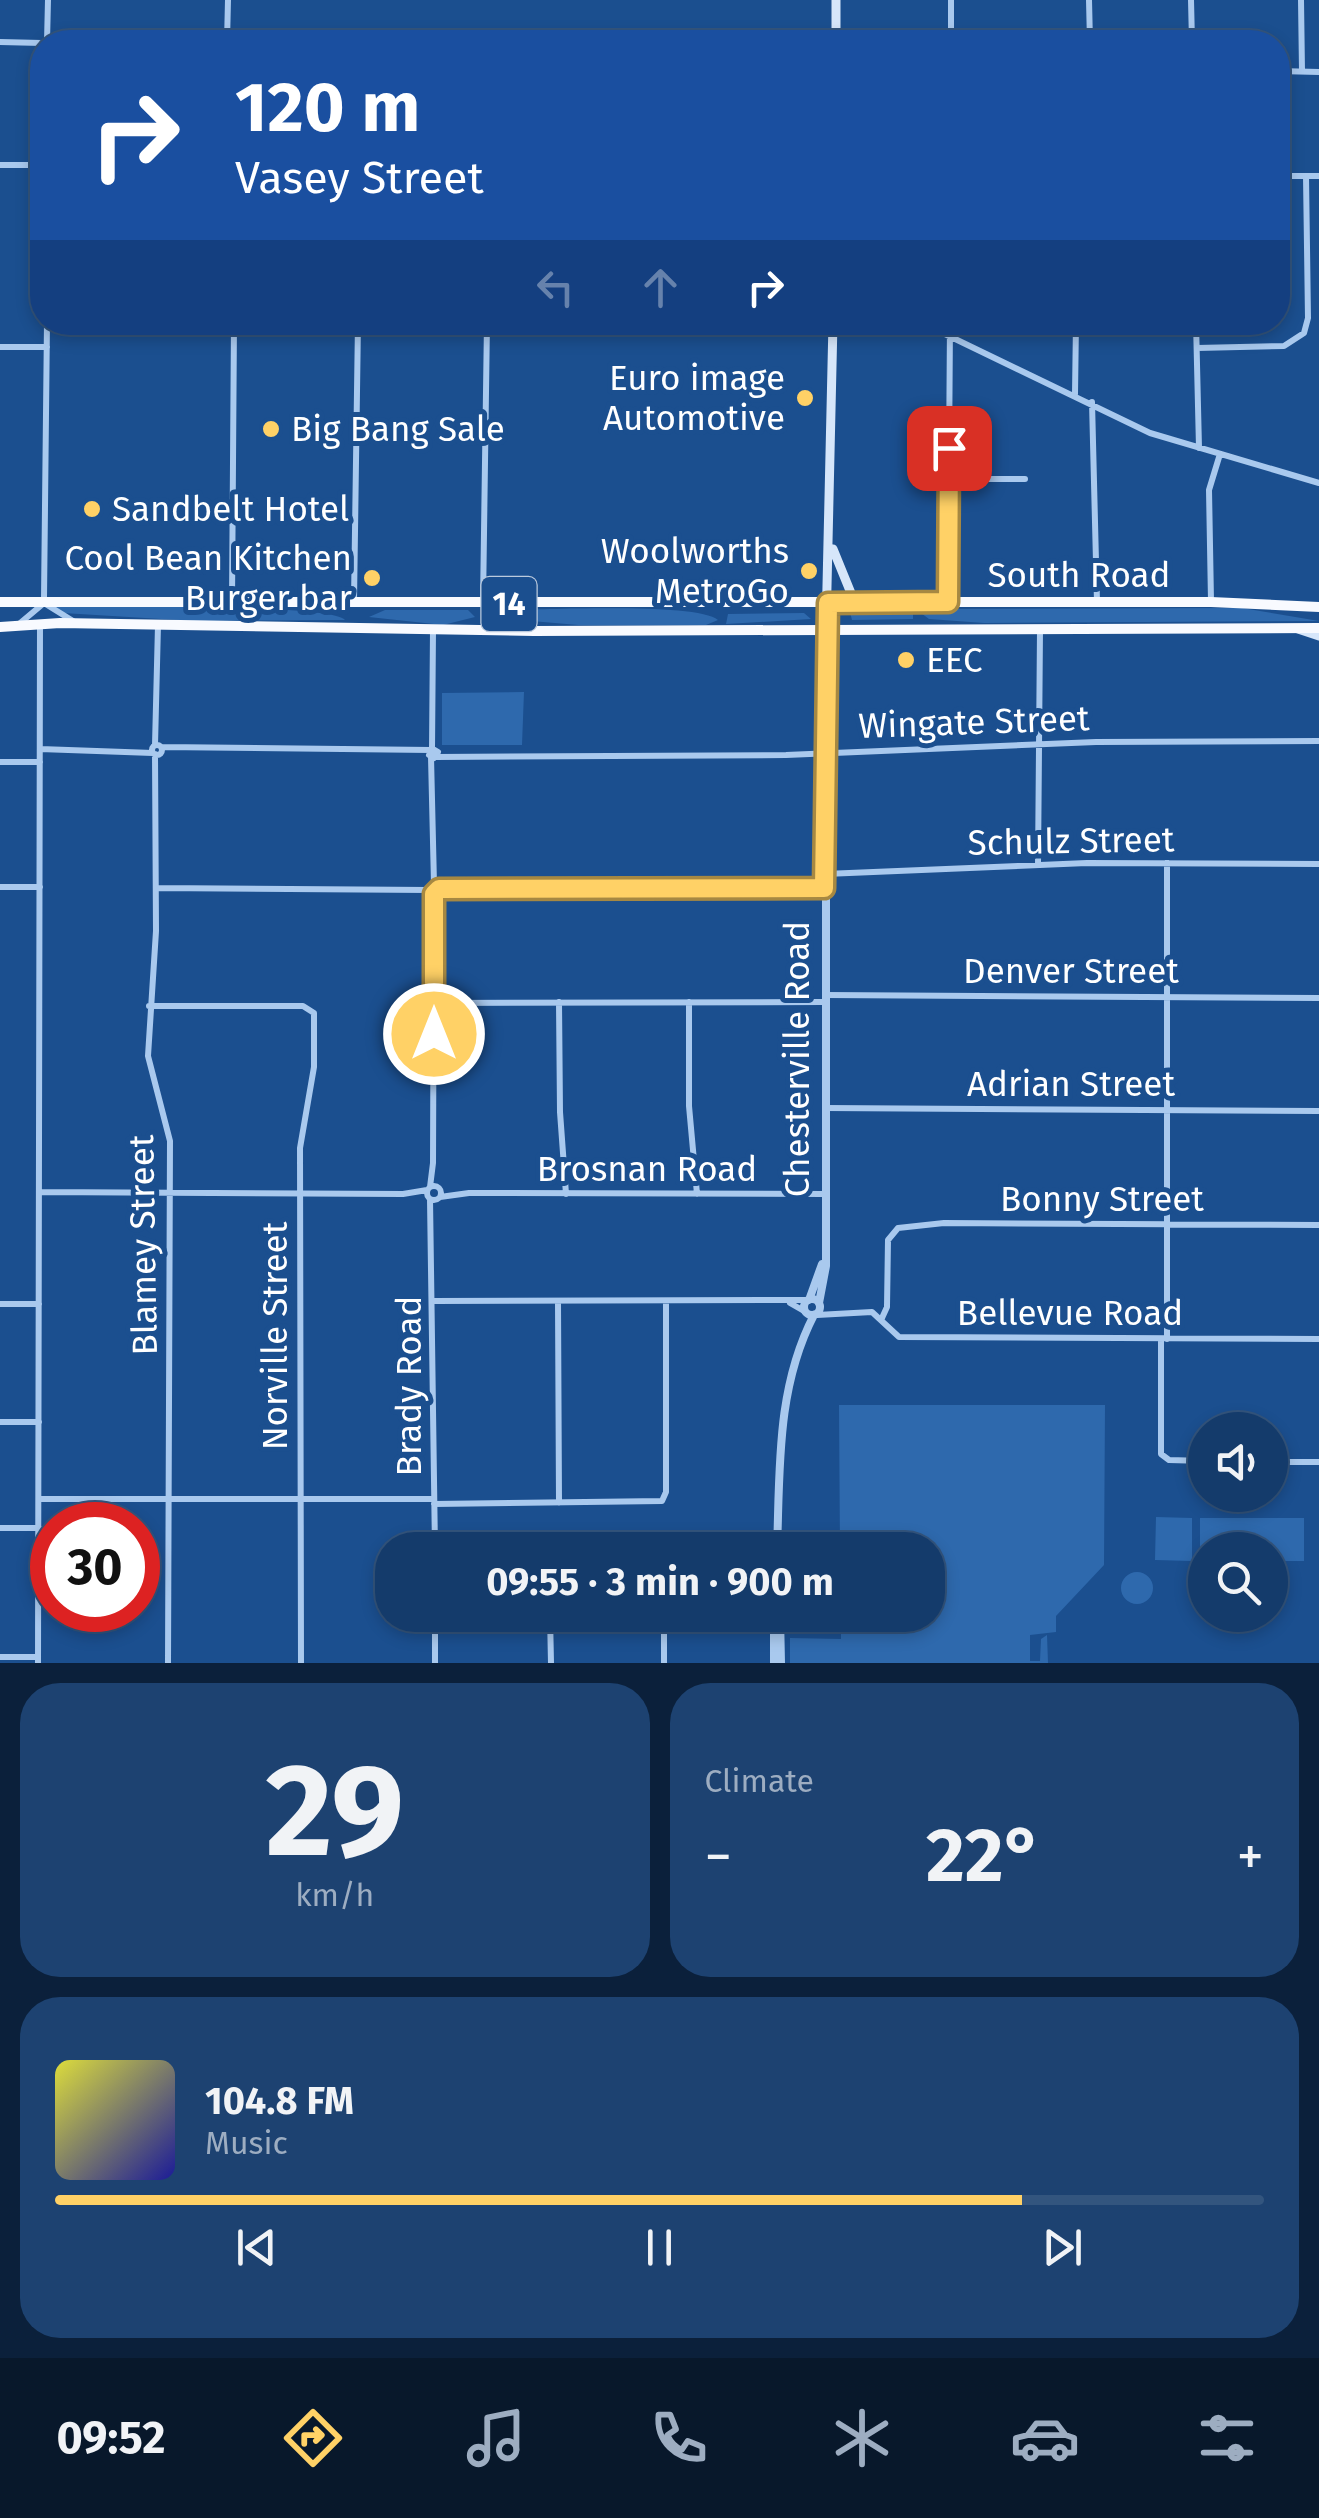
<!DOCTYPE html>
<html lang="en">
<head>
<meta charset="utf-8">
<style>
  :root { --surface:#143b6b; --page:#1d4271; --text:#f1f3f6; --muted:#9dadc1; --line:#33557e; --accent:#ffd166 }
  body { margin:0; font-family:"Fira Sans",sans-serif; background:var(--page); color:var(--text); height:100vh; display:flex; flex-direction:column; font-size:38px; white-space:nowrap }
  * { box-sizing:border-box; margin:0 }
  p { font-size:32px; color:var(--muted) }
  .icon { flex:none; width:55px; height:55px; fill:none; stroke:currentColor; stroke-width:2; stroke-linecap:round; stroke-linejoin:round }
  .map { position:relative; height:1663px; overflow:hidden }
  .side { display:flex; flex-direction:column; gap:20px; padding:20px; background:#0b203b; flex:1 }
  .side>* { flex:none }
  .top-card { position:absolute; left:30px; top:30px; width:1260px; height:305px; border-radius:40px; box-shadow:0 5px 15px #0003,0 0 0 2px var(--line); background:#1a4fa0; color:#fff; overflow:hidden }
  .fabs { position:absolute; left:1188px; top:1412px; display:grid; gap:20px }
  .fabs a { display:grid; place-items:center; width:100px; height:100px; border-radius:50%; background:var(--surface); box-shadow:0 5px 15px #0003,0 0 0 2px var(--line); font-size:50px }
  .speed { position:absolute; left:30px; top:1502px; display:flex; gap:20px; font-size:50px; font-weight:700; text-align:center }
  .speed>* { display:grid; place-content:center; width:130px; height:130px; border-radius:50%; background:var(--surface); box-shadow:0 5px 15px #0003,0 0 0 2px var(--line); line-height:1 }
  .speed .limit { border:15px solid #d22; background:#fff; color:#111 }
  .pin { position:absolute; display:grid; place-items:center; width:85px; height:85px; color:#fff; margin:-42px; border-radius:20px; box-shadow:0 5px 15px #0006 }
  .me { position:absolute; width:110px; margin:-55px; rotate:0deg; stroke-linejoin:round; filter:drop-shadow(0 0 8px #0008) }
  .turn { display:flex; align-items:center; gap:35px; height:210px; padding:0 40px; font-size:45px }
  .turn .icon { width:130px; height:130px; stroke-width:2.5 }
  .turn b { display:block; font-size:70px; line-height:85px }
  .lanes { display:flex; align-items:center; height:95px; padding:0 40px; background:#0003; justify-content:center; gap:50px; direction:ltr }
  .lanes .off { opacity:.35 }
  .big { font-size:75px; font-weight:700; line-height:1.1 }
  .side .card { flex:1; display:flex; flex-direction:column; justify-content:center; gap:15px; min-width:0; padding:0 35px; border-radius:40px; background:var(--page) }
  .side .dial { align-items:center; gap:0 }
  .dial b { font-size:130px; line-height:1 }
  .song { display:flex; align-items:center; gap:30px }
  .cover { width:120px; height:120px; border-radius:15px; background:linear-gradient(135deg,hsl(60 70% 55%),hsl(240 70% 35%)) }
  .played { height:10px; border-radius:5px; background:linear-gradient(90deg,var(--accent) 80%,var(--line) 80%) }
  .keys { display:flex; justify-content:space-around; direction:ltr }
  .heat { display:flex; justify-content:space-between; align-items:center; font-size:55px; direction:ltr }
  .side .tiles { flex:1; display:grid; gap:20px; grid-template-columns:1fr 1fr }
  .card:last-child { grid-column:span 2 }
  .trip { position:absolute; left:375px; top:1532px; width:570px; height:100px; border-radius:40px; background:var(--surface); box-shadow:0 5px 15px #0003,0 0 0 2px var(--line); font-weight:700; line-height:100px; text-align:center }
  .tabs { display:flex; height:160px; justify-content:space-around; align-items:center; background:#08182b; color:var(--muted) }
  .tabs .icon { width:70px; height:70px }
  .tabs .on { color:var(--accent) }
  .tabs b { font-size:45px; color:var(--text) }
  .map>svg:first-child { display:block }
</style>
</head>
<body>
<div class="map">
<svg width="1319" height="1663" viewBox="0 0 1319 1663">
  <rect width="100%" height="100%" fill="#1b4f8f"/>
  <path fill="#2e69ad" d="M 52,605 C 92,605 332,604 345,620 L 194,621 L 63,613 Z
    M 1242,608 L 1319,621 L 984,623 L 929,619 L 921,613 L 931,609 Z
    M 863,609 L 913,609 L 913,619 L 852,620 L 850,612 Z
    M 385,610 L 468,610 L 475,617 L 443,625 L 369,617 Z
    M 505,610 C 541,610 698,602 718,620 L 706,625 L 578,625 L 496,618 L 496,613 Z
    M 804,613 L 811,619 L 726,624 L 728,614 Z
    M 524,692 L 522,745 L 442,745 L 442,693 Z
    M 839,1405 L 1105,1405 L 1104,1565 L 1056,1616 L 1056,1632 L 1030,1635 L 1030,1661 L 1040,1661 L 1041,1639 L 1047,1635 L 1048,1663 L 790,1663 L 790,1638 L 841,1639 L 841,1615 L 928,1615 L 928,1550 L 840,1550 Z
    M 1156,1517 L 1192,1518 L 1192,1561 L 1155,1560 Z
    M 1200,1518 L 1304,1518 L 1304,1561 L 1270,1561 L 1270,1550 L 1205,1550 L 1205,1561 L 1200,1561 Z
    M1121 1588a16 16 0 1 1 32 0a16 16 0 1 1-32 0Z"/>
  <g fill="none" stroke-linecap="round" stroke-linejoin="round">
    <path stroke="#a9c9ee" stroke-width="6" d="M 1089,0 L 1090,42
      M 1191,0 L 1192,42
      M 1301,0 L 1302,71
      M 0,42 L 42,43
      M 47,42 L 48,0
      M 227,42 L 228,0
      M 951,42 L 951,0
      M 1278,71 L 1319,72
      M 0,165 L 42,165
      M 1278,176 L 1319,176
      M 920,322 L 1150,433 L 1319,483
      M 1196,322 L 1199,448
      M 0,347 L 47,347
      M 1197,348 L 1284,346 L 1304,333 L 1308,318 L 1306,176
      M 1075,394 L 1076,322
      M 1092,402 L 1097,602
      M 949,479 L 1025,479
      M 44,599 L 47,322
      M 354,601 L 358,322
      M 948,601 L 950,322
      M 1211,601 L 1209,490 L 1220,454
      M 232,602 L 234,322
      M 483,603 L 487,322
      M 19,624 L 44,603 L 73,621
      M152 750a5 5 0 1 1 10 0a5 5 0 1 1-10 0Z
      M 155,745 L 158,625
      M 162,747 L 431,750
      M 40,749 L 153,753
      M 432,749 L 433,630
      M 433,749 L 438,752 L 434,758 L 429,755 Z
      M 155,754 L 156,931 L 148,1056 L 170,1141 L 168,1663
      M 431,757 L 434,884
      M 436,757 L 786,755 L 1096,742 L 1319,741
      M 0,762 L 40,762
      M 1038,865 L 1040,630
      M 825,874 L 1087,863 L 1319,864
      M 0,887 L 40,887
      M 156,888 L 429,890
      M 439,889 L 824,888
      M 825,995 L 1319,998
      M 559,1002 L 560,1112 L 566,1194
      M 689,1002 L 689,1106 L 697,1194
      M 434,1003 L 823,1002
      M 149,1006 L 303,1006 L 314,1013 L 314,1067 L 300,1148 L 301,1663
      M 825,1108 L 1319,1111
      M427 1193a7 7 0 1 1 14 0a7 7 0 1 1-14 0Z
      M 430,1187 L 433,1163 L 434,894
      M 39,1192 L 403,1194 L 427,1190
      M 440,1197 L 469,1193 L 824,1194
      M 430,1199 L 435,1550
      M 434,1301 L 807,1300
      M 558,1302 L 559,1503
      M 790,1303 L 804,1311
      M 0,1304 L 39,1304
      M 817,1315 L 872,1312 L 899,1337 L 1319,1339
      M 882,1318 L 887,1307 L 888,1240 L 898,1228 L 944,1223 L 1319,1225
      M 1161,1339 L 1161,1454 L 1169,1460 L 1205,1461
      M 1167,1339 L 1167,863
      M 0,1422 L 39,1422
      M 1270,1462 L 1319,1462
      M 39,1499 L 434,1499
      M 434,1504 L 662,1501 L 666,1492 L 666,1303
      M 0,1528 L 39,1528
      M 435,1615 L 435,1663
      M 550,1615 L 551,1663
      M 664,1615 L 664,1663
      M 0,1657 L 38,1657
      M 38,1663 L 40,624"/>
    <path stroke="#a9c9ee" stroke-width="8" d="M804 1307a8 8 0 1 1 16 0a8 8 0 1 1-16 0Z
      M 809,1300 L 822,1264
      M 819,1303 L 826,1266 L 826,630
      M 777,1550 C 780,1470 776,1388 814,1315
      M 774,1615 L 774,1663
      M 780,1615 L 781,1663"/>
    <path stroke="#d6e6fa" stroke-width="9" d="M 836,42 L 836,0
      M 833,549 L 855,603
      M 1298,629 L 1319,636
      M 826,630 L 833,322"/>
    <path stroke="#f8faff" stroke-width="10" d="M 0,602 L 1211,602 L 1319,607
      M 0,627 L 60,623 L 534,631 L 1319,628"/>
  </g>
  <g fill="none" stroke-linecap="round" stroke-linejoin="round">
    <defs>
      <path id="route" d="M 434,1034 L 434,894 L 439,889 L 824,888 L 828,603 L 948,602 L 949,448"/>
    </defs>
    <use href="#route" stroke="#a68842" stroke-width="25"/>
    <use href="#route" stroke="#ffd166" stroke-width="18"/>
  </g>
  <g fill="#ffd166" stroke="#1b4f8f" stroke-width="4">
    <circle cx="805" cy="398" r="10"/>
    <circle cx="271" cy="429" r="10"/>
    <circle cx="92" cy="509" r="10"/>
    <circle cx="809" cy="571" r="10"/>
    <circle cx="372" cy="578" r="10"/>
    <circle cx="906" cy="660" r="10"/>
  </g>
  <g text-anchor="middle" stroke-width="10" stroke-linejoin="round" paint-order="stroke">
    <rect fill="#1b4f8f" stroke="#bbcadd" stroke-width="2.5" x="481.5" y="577" width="55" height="54" rx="8"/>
    <g font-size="32" font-weight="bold" fill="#fff">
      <text x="509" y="615">14</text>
    </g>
    <g font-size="35" fill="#fff" stroke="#1b4f8f" text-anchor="end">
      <text x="785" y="390">Euro image<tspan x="785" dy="40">Automotive</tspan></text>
      <text x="291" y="441" text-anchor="start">Big Bang Sale</text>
      <text x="112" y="521" text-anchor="start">Sandbelt Hotel</text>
      <text x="789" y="563">Woolworths<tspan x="789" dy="40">MetroGo</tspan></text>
      <text x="352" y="570">Cool Bean Kitchen<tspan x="352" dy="40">Burger bar</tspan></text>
      <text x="926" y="672" text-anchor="start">EEC</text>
    </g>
    <g font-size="35" fill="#fff" stroke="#1b4f8f">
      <text x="1079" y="587">South Road</text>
      <text transform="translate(974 722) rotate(-2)" y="12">Wingate Street</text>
      <text transform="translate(1071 841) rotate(-1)" y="12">Schulz Street</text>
      <text x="1071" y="983">Denver Street</text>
      <text transform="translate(797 1059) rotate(-90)" y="12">Chesterville Road</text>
      <text x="1071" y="1096">Adrian Street</text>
      <text x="647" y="1181">Brosnan Road</text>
      <text x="1102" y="1211">Bonny Street</text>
      <text transform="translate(143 1245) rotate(-91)" y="12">Blamey Street</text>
      <text x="1070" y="1325">Bellevue Road</text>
      <text transform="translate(275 1336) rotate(-90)" y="12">Norville Street</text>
      <text transform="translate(409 1386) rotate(-90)" y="12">Brady Road</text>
    </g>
  </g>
</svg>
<div class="fabs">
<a><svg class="icon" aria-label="sound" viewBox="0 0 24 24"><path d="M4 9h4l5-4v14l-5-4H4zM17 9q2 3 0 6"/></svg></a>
<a><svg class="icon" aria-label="search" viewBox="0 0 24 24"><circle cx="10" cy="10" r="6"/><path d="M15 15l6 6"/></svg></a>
</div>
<div class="speed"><div class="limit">30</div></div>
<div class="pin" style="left:949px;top:448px;background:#d93025"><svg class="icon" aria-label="arrive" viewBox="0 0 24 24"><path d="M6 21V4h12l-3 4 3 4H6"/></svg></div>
<svg class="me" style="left:434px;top:1034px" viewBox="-20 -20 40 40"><circle r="17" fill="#ffd166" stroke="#fff" stroke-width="3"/><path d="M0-11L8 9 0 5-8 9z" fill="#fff"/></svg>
<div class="trip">09:55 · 3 min · 900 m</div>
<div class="top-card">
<div class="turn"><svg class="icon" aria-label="right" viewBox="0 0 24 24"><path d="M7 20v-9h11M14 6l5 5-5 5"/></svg><div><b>120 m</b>Vasey Street</div></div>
<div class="lanes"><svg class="icon off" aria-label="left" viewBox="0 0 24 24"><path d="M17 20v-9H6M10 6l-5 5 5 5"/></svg><svg class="icon off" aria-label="ahead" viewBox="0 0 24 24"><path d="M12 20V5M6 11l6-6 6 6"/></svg><svg class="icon" aria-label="right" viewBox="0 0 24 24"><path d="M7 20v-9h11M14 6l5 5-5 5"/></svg></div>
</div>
</div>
<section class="side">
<div class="tiles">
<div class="card dial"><b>29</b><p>km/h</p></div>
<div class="card"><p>Climate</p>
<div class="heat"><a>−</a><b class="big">22°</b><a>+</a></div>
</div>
<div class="card">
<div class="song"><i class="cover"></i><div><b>104.8 FM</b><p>Music</p></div></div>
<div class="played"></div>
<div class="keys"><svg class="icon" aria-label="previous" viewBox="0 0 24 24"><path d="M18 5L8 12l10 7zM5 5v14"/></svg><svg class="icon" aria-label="pause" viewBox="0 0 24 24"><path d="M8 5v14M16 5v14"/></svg><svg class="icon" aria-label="next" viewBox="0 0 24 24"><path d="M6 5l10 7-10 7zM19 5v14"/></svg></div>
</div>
</div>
</section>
<nav class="tabs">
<b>09:52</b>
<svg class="icon on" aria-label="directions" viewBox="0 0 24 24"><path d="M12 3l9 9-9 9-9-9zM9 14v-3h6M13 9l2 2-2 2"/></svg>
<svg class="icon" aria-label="music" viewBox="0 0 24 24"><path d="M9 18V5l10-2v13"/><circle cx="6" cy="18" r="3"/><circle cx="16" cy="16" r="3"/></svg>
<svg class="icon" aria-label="phone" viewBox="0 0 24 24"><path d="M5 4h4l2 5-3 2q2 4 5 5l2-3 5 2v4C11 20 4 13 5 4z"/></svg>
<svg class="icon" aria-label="climate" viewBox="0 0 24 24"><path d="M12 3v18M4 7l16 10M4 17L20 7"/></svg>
<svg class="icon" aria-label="car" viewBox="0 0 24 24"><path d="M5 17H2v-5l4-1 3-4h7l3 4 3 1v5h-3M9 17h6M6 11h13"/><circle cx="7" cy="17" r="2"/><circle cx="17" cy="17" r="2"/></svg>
<svg class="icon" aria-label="filters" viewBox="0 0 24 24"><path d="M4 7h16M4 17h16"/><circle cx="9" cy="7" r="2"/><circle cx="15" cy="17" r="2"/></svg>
</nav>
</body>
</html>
